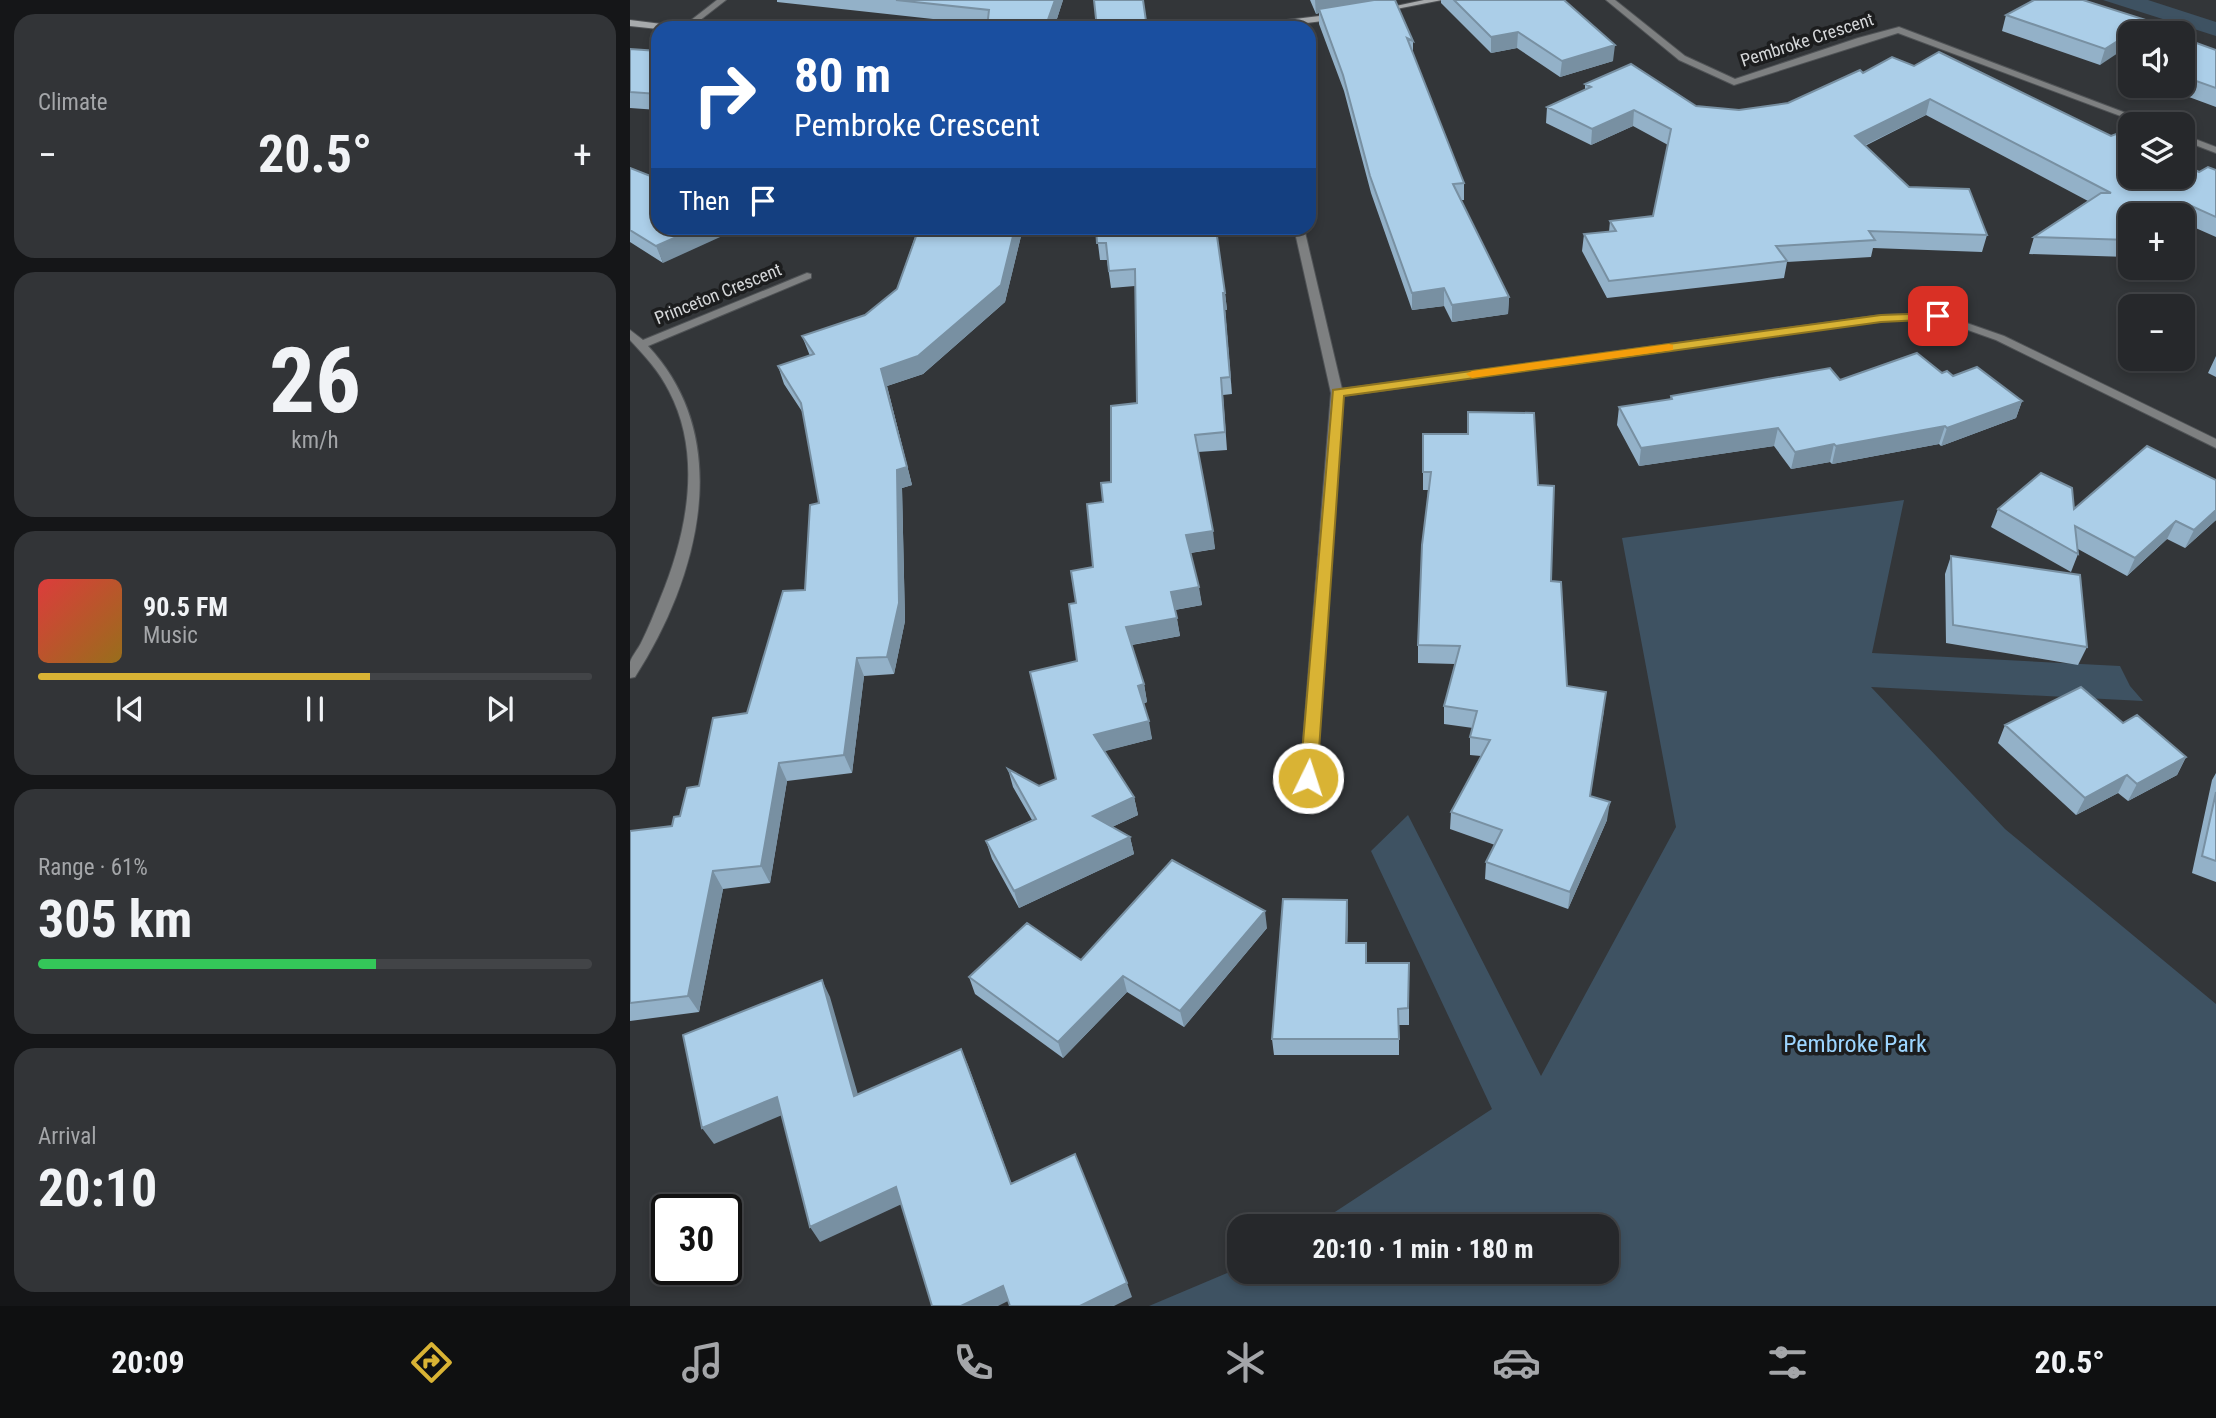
<!DOCTYPE html>
<html lang="en">
<head>
<meta charset="utf-8">
<style>
  :root { --surface:#26282b; --page:#323437; --text:#f1f3f6; --muted:#a4a6a9; --line:#424447; --accent:#d9b334 }
  body { margin:0; font-family:"Roboto Condensed",sans-serif; background:var(--page); color:var(--text); height:100vh; display:flex; flex-direction:column; font-size:26px; white-space:nowrap }
  * { box-sizing:border-box; margin:0 }
  p { font-size:23px; color:var(--muted) }
  .icon { flex:none; width:38px; height:38px; fill:none; stroke:currentColor; stroke-width:2; stroke-linecap:round; stroke-linejoin:round }
  .map { position:relative; flex:1; overflow:hidden }
  .sheet { display:flex; flex-direction:column; gap:14px; padding:14px; background:#151618; width:630px }
  .sheet>* { flex:none }
  .banner { position:absolute; left:21px; top:21px; width:665px; height:214px; border-radius:21px; box-shadow:0 4px 10px #0003,0 0 0 2px var(--line); background:#1a4fa0; color:#fff; overflow:hidden }
  .fabs { position:absolute; left:1488px; top:21px; display:grid; gap:14px }
  .fabs a { display:grid; place-items:center; width:77px; height:77px; border-radius:14px; background:var(--surface); box-shadow:0 4px 10px #0003,0 0 0 2px var(--line); font-size:35px }
  .speed { position:absolute; left:21px; top:1194px; display:flex; gap:14px; font-size:35px; font-weight:700; text-align:center }
  .speed>* { display:grid; place-content:center; width:91px; height:91px; border-radius:50%; background:var(--surface); box-shadow:0 4px 10px #0003,0 0 0 2px var(--line); line-height:1 }
  .speed .limit { border:4px solid #111; border-radius:10px; background:#fff; color:#111 }
  .pin { position:absolute; display:grid; place-items:center; width:60px; height:60px; color:#fff; margin:-30px; border-radius:14px; box-shadow:0 4px 10px #0006 }
  .me { position:absolute; width:77px; margin:-38px; rotate:4deg; stroke-linejoin:round; filter:drop-shadow(0 0 5px #0008) }
  .turn { display:flex; align-items:center; gap:24px; height:147px; padding:0 28px; font-size:32px }
  .turn .icon { width:91px; height:91px; stroke-width:2.5 }
  .turn b { display:block; font-size:49px; line-height:60px }
  .then { display:flex; align-items:center; height:66px; padding:0 28px; background:#0003; gap:14px; font-size:26px }
  .big { font-size:52px; font-weight:700; line-height:1.1 }
  .sheet .widget { flex:1; display:flex; flex-direction:column; justify-content:center; gap:10px; min-width:0; padding:0 24px; border-radius:21px; background:var(--page) }
  .sheet .dial { align-items:center; gap:0 }
  .dial b { font-size:91px; line-height:1 }
  .song { display:flex; align-items:center; gap:21px }
  .cover { width:84px; height:84px; border-radius:10px; background:linear-gradient(135deg,hsl(0 70% 55%),hsl(40 70% 35%)) }
  .played { height:7px; border-radius:4px; background:linear-gradient(90deg,var(--accent) 60%,var(--line) 60%) }
  .keys { display:flex; justify-content:space-around; direction:ltr }
  .heat { display:flex; justify-content:space-between; align-items:center; font-size:38px; direction:ltr }
  .charge { height:10px; border-radius:5px; background:linear-gradient(90deg,#34c759 61%,var(--line) 0) }
  .trip { position:absolute; left:597px; top:1214px; width:392px; height:70px; border-radius:21px; background:var(--surface); box-shadow:0 4px 10px #0003,0 0 0 2px var(--line); font-weight:700; line-height:70px; text-align:center }
  .tabs { display:flex; height:112px; justify-content:space-around; align-items:center; background:#0f1011; color:var(--muted) }
  .tabs .icon { width:49px; height:49px }
  .tabs .on { color:var(--accent) }
  .tabs b { font-size:32px; color:var(--text) }
  main { display:flex; flex:1; min-height:0 }
  .map>svg:first-child { display:block }
</style>
</head>
<body>
<main>
<section class="sheet">
<div class="widget"><p>Climate</p>
<div class="heat"><a>−</a><b class="big">20.5°</b><a>+</a></div>
</div>
<div class="widget dial"><b>26</b><p>km/h</p></div>
<div class="widget">
<div class="song"><i class="cover"></i><div><b>90.5 FM</b><p>Music</p></div></div>
<div class="played"></div>
<div class="keys"><svg class="icon" aria-label="previous" viewBox="0 0 24 24"><path d="M18 5L8 12l10 7zM5 5v14"/></svg><svg class="icon" aria-label="pause" viewBox="0 0 24 24"><path d="M8 5v14M16 5v14"/></svg><svg class="icon" aria-label="next" viewBox="0 0 24 24"><path d="M6 5l10 7-10 7zM19 5v14"/></svg></div>
</div>
<div class="widget"><p>Range · 61%</p><b class="big">305 km</b><div class="charge"></div></div>
<div class="widget"><p>Arrival</p><b class="big">20:10</b></div>
</section>
<div class="map">
<svg width="1586" height="1306" viewBox="0 0 1586 1306">
  <rect width="100%" height="100%" fill="#333639"/>
  <path fill="#3e5262" d="M 1473,0 L 1518,0 L 1586,22 L 1586,36 Z
    M 1274,500 L 1242,653 L 1490,666 L 1500,686 L 1513,701 L 1241,687 L 1375,829 L 1586,1004 L 1586,1306 L 519,1306 L 609,1268 L 609,1272 L 976,1272 L 976,1227 L 682,1227 L 862,1109 L 741,851 L 778,815 L 911,1076 L 1046,827 L 992,538 Z"/>
  <g fill="none" stroke-linecap="round" stroke-linejoin="round">
    <defs>
      <path id="street" d="M 87,0 L 96,0 L 60,28 L 51,28 Z
        M 976,0 L 985,0 L 1055,56 L 1105,79 L 1228,38 L 1269,27 L 1525,124 L 1512,124 L 1268,33 L 1104,85 L 1049,60 Z
        M 1552,134 L 1586,147 L 1586,153 L 1552,140 Z
        M 664,228 L 674,228 L 712,389 L 1251,315 L 1308,313 L 1374,336 L 1586,439 L 1586,448 L 1366,340 L 1307,319 L 1251,321 L 713,396 L 686,778 L 683,782 L 673,782 L 670,778 L 701,393 Z
        M 177,273 L 181,274 L 181,278 L 18,346 C 106,440 68,579 5,677 L 0,678 C 0,674 0,666 0,662 C 2,656 8,649 11,643 C 18,629 24,614 30,599 C 57,534 73,456 39,391 C 29,371 15,356 0,340 L 0,330 L 13,340 Z"/>
      <path id="secondary" d="M 794,0 L 812,0 L 751,12 L 747,10 Z
        M 706,14 L 710,17 L 709,19 L 635,28 L 610,28 L 614,25 Z
        M 0,20 L 40,25 L 44,28 L 28,29 L 0,26 Z"/>
    </defs>
    <use href="#street" stroke="#505356" stroke-width="2"/>
    <use href="#secondary" stroke="#505356" stroke-width="2"/>
    <use href="#street" fill="#7e8081" fill-rule="evenodd"/>
    <use href="#secondary" fill="#a7aaac" fill-rule="evenodd"/>
  </g>
  <path fill="#93b1c8" d="M 147,0 L 433,0 L 424,28 L 357,28 L 358,25 L 147,2 Z
    M 680,0 L 765,0 L 783,41 L 783,53 L 834,183 L 834,200 L 831,200 L 879,297 L 878,314 L 822,322 L 814,306 L 782,310 L 741,193 L 714,91 L 689,24 L 689,13 L 686,14 Z
    M 811,0 L 934,0 L 983,61 L 930,77 L 887,48 L 861,53 L 811,3 Z
    M 1376,15 L 1519,21 L 1515,33 L 1500,33 L 1470,65 L 1372,31 Z
    M 0,49 L 28,51 L 28,110 L 0,108 Z
    M 1586,50 L 1586,107 L 1540,90 L 1542,86 L 1552,86 L 1552,57 Z
    M 1233,73 L 1481,136 L 1569,172 L 1586,170 L 1586,237 L 1552,222 L 1552,215 L 1500,215 L 1500,256 L 1498,257 L 1399,254 L 1404,237 L 1458,201 L 1296,115 L 1235,146 L 1279,187 L 1357,235 L 1352,252 L 1243,248 L 1241,257 L 1157,262 L 1154,278 L 977,298 L 952,251 L 954,234 L 979,232 L 980,221 L 1023,216 L 1038,145 L 1003,126 L 961,145 L 916,123 L 917,107 L 955,90 L 955,84 L 1066,106 L 1109,110 L 1158,103 Z
    M 0,168 L 33,263 L 0,242 Z
    M 251,228 L 391,228 L 392,232 L 375,302 L 293,374 L 257,386 L 282,485 L 272,488 L 275,621 L 264,674 L 234,676 L 222,773 L 157,781 L 140,883 L 93,889 L 69,1012 L 0,1021 L 0,831 L 42,826 L 50,816 L 117,713 L 175,590 L 189,503 L 173,413 L 154,384 L 148,366 L 180,356 L 172,336 L 235,315 L 267,289 L 285,237 Z
    M 466,228 L 595,293 L 597,310 L 595,310 L 602,394 L 593,395 L 597,450 L 568,452 L 585,549 L 561,553 L 572,605 L 545,610 L 550,636 L 502,645 L 514,684 L 517,702 L 513,704 L 522,739 L 474,751 L 504,797 L 508,815 L 482,827 L 500,837 L 504,854 L 389,908 L 362,859 L 356,841 L 402,820 L 383,787 L 378,769 L 409,786 L 426,779 L 447,661 L 446,603 L 463,567 L 473,502 L 481,482 L 507,403 L 505,286 L 481,288 L 477,260 L 470,260 Z
    M 1586,356 L 1586,377 L 1578,373 Z
    M 1312,373 L 1392,401 L 1386,418 L 1311,446 L 1309,444 L 1202,464 L 1200,462 L 1161,469 L 1144,446 L 1009,466 L 987,425 L 989,407 L 1040,400 L 1041,396 L 1210,380 Z
    M 793,434 L 908,485 L 921,581 L 937,686 L 974,710 L 960,796 L 977,820 L 938,909 L 855,879 L 856,862 L 865,845 L 820,829 L 821,812 L 851,756 L 840,755 L 840,737 L 843,728 L 814,724 L 814,706 L 825,664 L 788,663 L 788,645 L 798,490 L 793,490 Z
    M 1586,480 L 1586,520 L 1555,548 L 1537,539 L 1497,576 L 1448,549 L 1448,554 L 1441,572 L 1361,527 L 1368,509 L 1444,509 Z
    M 1321,556 L 1457,647 L 1448,665 L 1316,643 L 1315,574 Z
    M 1493,723 L 1556,757 L 1547,775 L 1498,801 L 1488,793 L 1446,815 L 1368,743 L 1375,725 Z
    M 1586,773 L 1586,882 L 1562,873 L 1582,780 Z
    M 717,900 L 718,917 L 717,943 L 737,963 L 779,963 L 779,1025 L 769,1025 L 769,1055 L 644,1055 L 642,1039 Z
    M 637,928 L 554,1027 L 497,992 L 433,1058 L 345,994 L 339,977 L 451,960 Z"/>
  <path fill="#7890a2" d="M 425,0 L 433,0 L 424,28 L 415,28 Z
    M 685,0 L 759,0 L 689,9 L 689,13 L 686,14 Z
    M 1519,21 L 1515,33 L 1500,33 Z
    M 888,32 L 887,48 L 861,53 L 861,37 Z
    M 1500,33 L 1500,45 L 1470,65 L 1475,49 Z
    M 985,45 L 983,61 L 930,77 L 932,61 Z
    M 1300,99 L 1296,115 L 1221,152 L 1225,136 Z
    M 1004,110 L 1003,126 L 961,145 L 962,129 Z
    M 1557,204 L 1552,215 L 1540,215 Z
    M 67,228 L 110,228 L 33,263 L 26,246 Z
    M 283,228 L 299,228 L 286,237 Z
    M 385,228 L 391,228 L 392,232 L 375,302 L 293,374 L 257,386 L 282,485 L 272,488 L 275,621 L 264,674 L 257,657 L 251,369 Z
    M 814,288 L 814,306 L 782,310 L 782,293 Z
    M 593,293 L 595,293 L 597,310 L 595,310 L 602,394 Z
    M 879,297 L 878,314 L 822,322 L 822,305 Z
    M 1392,401 L 1386,418 L 1311,446 L 1317,428 Z
    M 1315,426 L 1309,444 L 1202,464 L 1206,446 Z
    M 1148,428 L 1144,446 L 1009,466 L 1011,448 Z
    M 1204,444 L 1200,462 L 1161,469 L 1165,452 Z
    M 1586,510 L 1586,520 L 1555,548 L 1564,530 Z
    M 1546,521 L 1537,539 L 1497,576 L 1505,558 Z
    M 583,531 L 585,549 L 559,553 L 556,535 Z
    M 569,587 L 572,605 L 544,610 L 541,592 Z
    M 547,618 L 550,636 L 500,645 L 496,627 Z
    M 227,658 L 234,676 L 222,773 L 214,755 Z
    M 514,684 L 517,702 L 511,704 L 508,686 Z
    M 519,721 L 522,739 L 468,753 L 464,735 Z
    M 1556,757 L 1547,775 L 1498,801 L 1507,784 Z
    M 149,763 L 157,781 L 140,883 L 131,866 Z
    M 1497,775 L 1488,793 L 1446,815 L 1455,798 Z
    M 504,797 L 508,815 L 467,834 L 463,816 Z
    M 980,802 L 977,820 L 938,909 L 940,892 Z
    M 500,837 L 504,854 L 389,908 L 384,891 Z
    M 83,871 L 93,889 L 69,1012 L 58,996 Z
    M 717,900 L 718,917 L 717,960 L 716,943 Z
    M 635,911 L 637,928 L 554,1027 L 550,1011 Z
    M 493,976 L 497,992 L 433,1058 L 428,1042 Z
    M 192,980 L 200,997 L 233,1112 L 224,1096 Z
    M 331,1049 L 338,1065 L 387,1199 L 381,1184 Z
    M 147,1097 L 157,1113 L 84,1144 L 72,1128 Z
    M 266,1187 L 274,1203 L 190,1242 L 180,1227 Z
    M 497,1283 L 502,1297 L 484,1306 L 450,1306 Z
    M 373,1286 L 380,1300 L 368,1306 L 331,1306 Z"/>
  <path fill="#abcee8" stroke="#7890a2" stroke-width="2" d="M 266,0 L 425,0 L 415,28 L 357,28 L 359,10 Z
    M 464,0 L 513,0 L 517,28 L 467,28 Z
    M 744,0 L 765,0 L 783,41 L 777,38 L 834,183 L 823,184 L 879,297 L 822,305 L 814,288 L 782,293 L 740,176 L 713,75 L 689,9 Z
    M 824,0 L 934,0 L 985,45 L 932,61 L 888,32 L 861,37 Z
    M 1404,0 L 1453,0 L 1519,21 L 1475,49 L 1376,15 Z
    M 1558,40 L 1586,50 L 1586,88 L 1552,76 L 1552,57 Z
    M 0,49 L 28,51 L 28,94 L 0,92 Z
    M 1309,52 L 1481,136 L 1489,133 L 1500,138 L 1500,177 L 1552,177 L 1552,163 L 1569,172 L 1578,167 L 1586,170 L 1586,217 L 1557,204 L 1540,215 L 1500,215 L 1500,240 L 1404,237 L 1471,193 L 1481,193 L 1300,99 L 1225,136 L 1279,187 L 1339,189 L 1357,235 L 1239,231 L 1245,240 L 1146,246 L 1157,261 L 979,281 L 954,234 L 986,231 L 980,221 L 1023,216 L 1041,129 L 1004,110 L 962,129 L 917,107 L 961,87 L 955,84 L 1001,64 L 1066,106 L 1109,110 L 1158,103 L 1230,70 L 1233,73 L 1262,57 L 1284,66 Z
    M 0,168 L 28,179 L 28,228 L 67,228 L 26,246 L 0,230 Z
    M 289,228 L 385,228 L 371,285 L 288,356 L 251,369 L 277,467 L 267,470 L 269,603 L 257,657 L 227,658 L 214,755 L 149,763 L 131,866 L 83,871 L 58,996 L 0,1003 L 0,831 L 42,826 L 44,817 L 50,816 L 57,788 L 69,786 L 83,718 L 117,713 L 153,591 L 175,590 L 180,505 L 189,503 L 171,403 L 148,366 L 184,354 L 172,336 L 235,315 L 267,289 Z
    M 466,228 L 581,228 L 582,230 L 586,229 L 595,293 L 593,293 L 600,377 L 591,378 L 595,432 L 565,435 L 583,531 L 556,535 L 569,587 L 541,592 L 547,618 L 496,627 L 514,684 L 508,686 L 519,721 L 464,735 L 504,797 L 463,816 L 500,837 L 384,891 L 356,841 L 406,819 L 378,769 L 409,786 L 426,779 L 400,672 L 447,661 L 439,604 L 446,603 L 441,571 L 463,567 L 457,504 L 473,502 L 471,483 L 481,482 L 481,406 L 507,403 L 505,269 L 479,271 L 476,243 L 467,243 Z
    M 1287,353 L 1312,373 L 1317,371 L 1323,376 L 1347,367 L 1392,401 L 1317,428 L 1315,426 L 1206,446 L 1204,444 L 1165,452 L 1148,428 L 1011,448 L 989,407 L 1042,399 L 1041,396 L 1200,368 L 1210,380 Z
    M 838,412 L 904,413 L 908,485 L 924,486 L 921,581 L 931,582 L 937,686 L 976,692 L 960,796 L 980,802 L 940,892 L 856,862 L 872,830 L 821,812 L 860,740 L 840,737 L 847,711 L 814,706 L 830,646 L 788,645 L 792,545 L 801,472 L 793,472 L 793,434 L 838,434 Z
    M 1517,446 L 1586,480 L 1586,510 L 1564,530 L 1546,521 L 1505,558 L 1445,526 L 1448,554 L 1368,509 L 1411,473 L 1442,488 L 1444,509 Z
    M 1321,556 L 1450,575 L 1457,647 L 1323,625 Z
    M 1451,687 L 1493,723 L 1507,715 L 1556,757 L 1507,784 L 1497,775 L 1455,798 L 1375,725 Z
    M 1586,792 L 1586,861 L 1572,856 Z
    M 542,860 L 635,911 L 550,1011 L 493,976 L 428,1042 L 339,977 L 397,923 L 451,960 Z
    M 653,899 L 717,900 L 716,943 L 736,943 L 736,963 L 779,963 L 778,1008 L 768,1009 L 769,1039 L 642,1039 Z
    M 192,980 L 224,1096 L 331,1049 L 381,1184 L 445,1154 L 497,1283 L 450,1306 L 380,1306 L 373,1286 L 331,1306 L 302,1306 L 266,1187 L 180,1227 L 147,1097 L 72,1128 L 53,1035 Z"/>
  <path fill="#d9b334" stroke="#8d7422" stroke-width="2" d="M 1308,313 L 1314,316 L 1313,319 L 1251,322 L 714,396 L 687,778 L 684,782 L 672,782 L 670,778 L 703,390 L 1251,315 Z"/>
  <path fill="#f59e0b" d="M 1039,344 L 1043,345 L 1043,350 L 842,378 L 836,374 L 842,371 Z"/>
  <g text-anchor="middle" stroke-width="7" stroke-linejoin="round" paint-order="stroke">
    <g font-size="18" fill="#d5d7d9" stroke="#1c1d1e">
      <text transform="translate(1177 40) rotate(-18)" y="6">Pembroke Crescent</text>
      <text transform="translate(88 294) rotate(-22)" y="6">Princeton Crescent</text>
    </g>
    <g font-size="24" fill="#9cd5ff" stroke="#1c1d1e">
      <text x="1225" y="1052">Pembroke Park</text>
    </g>
  </g>
</svg>
<div class="fabs">
<a><svg class="icon" aria-label="sound" viewBox="0 0 24 24"><path d="M4 9h4l5-4v14l-5-4H4zM17 9q2 3 0 6"/></svg></a>
<a><svg class="icon" aria-label="layers" viewBox="0 0 24 24"><path d="M12 4l9 5-9 5-9-5zM3 14l9 5 9-5"/></svg></a>
<a>+</a>
<a>−</a>
</div>
<div class="speed"><div class="limit">30</div></div>
<div class="pin" style="left:1308px;top:316px;background:#d93025"><svg class="icon" aria-label="arrive" viewBox="0 0 24 24"><path d="M6 21V4h12l-3 4 3 4H6"/></svg></div>
<svg class="me" style="left:678px;top:778px" viewBox="-20 -20 40 40"><circle r="17" fill="#d9b334" stroke="#fff" stroke-width="3"/><path d="M0-11L8 9 0 5-8 9z" fill="#fff"/></svg>
<div class="trip">20:10 · 1 min · 180 m</div>
<div class="banner">
<div class="turn"><svg class="icon" aria-label="right" viewBox="0 0 24 24"><path d="M7 20v-9h11M14 6l5 5-5 5"/></svg><div><b>80 m</b>Pembroke Crescent</div></div>
<div class="then">Then<svg class="icon" aria-label="arrive" viewBox="0 0 24 24"><path d="M6 21V4h12l-3 4 3 4H6"/></svg></div>
</div>
</div>
</main>
<nav class="tabs">
<b>20:09</b>
<svg class="icon on" aria-label="directions" viewBox="0 0 24 24"><path d="M12 3l9 9-9 9-9-9zM9 14v-3h6M13 9l2 2-2 2"/></svg>
<svg class="icon" aria-label="music" viewBox="0 0 24 24"><path d="M9 18V5l10-2v13"/><circle cx="6" cy="18" r="3"/><circle cx="16" cy="16" r="3"/></svg>
<svg class="icon" aria-label="phone" viewBox="0 0 24 24"><path d="M5 4h4l2 5-3 2q2 4 5 5l2-3 5 2v4C11 20 4 13 5 4z"/></svg>
<svg class="icon" aria-label="climate" viewBox="0 0 24 24"><path d="M12 3v18M4 7l16 10M4 17L20 7"/></svg>
<svg class="icon" aria-label="car" viewBox="0 0 24 24"><path d="M5 17H2v-5l4-1 3-4h7l3 4 3 1v5h-3M9 17h6M6 11h13"/><circle cx="7" cy="17" r="2"/><circle cx="17" cy="17" r="2"/></svg>
<svg class="icon" aria-label="filters" viewBox="0 0 24 24"><path d="M4 7h16M4 17h16"/><circle cx="9" cy="7" r="2"/><circle cx="15" cy="17" r="2"/></svg>
<b>20.5°</b>
</nav>
</body>
</html>
